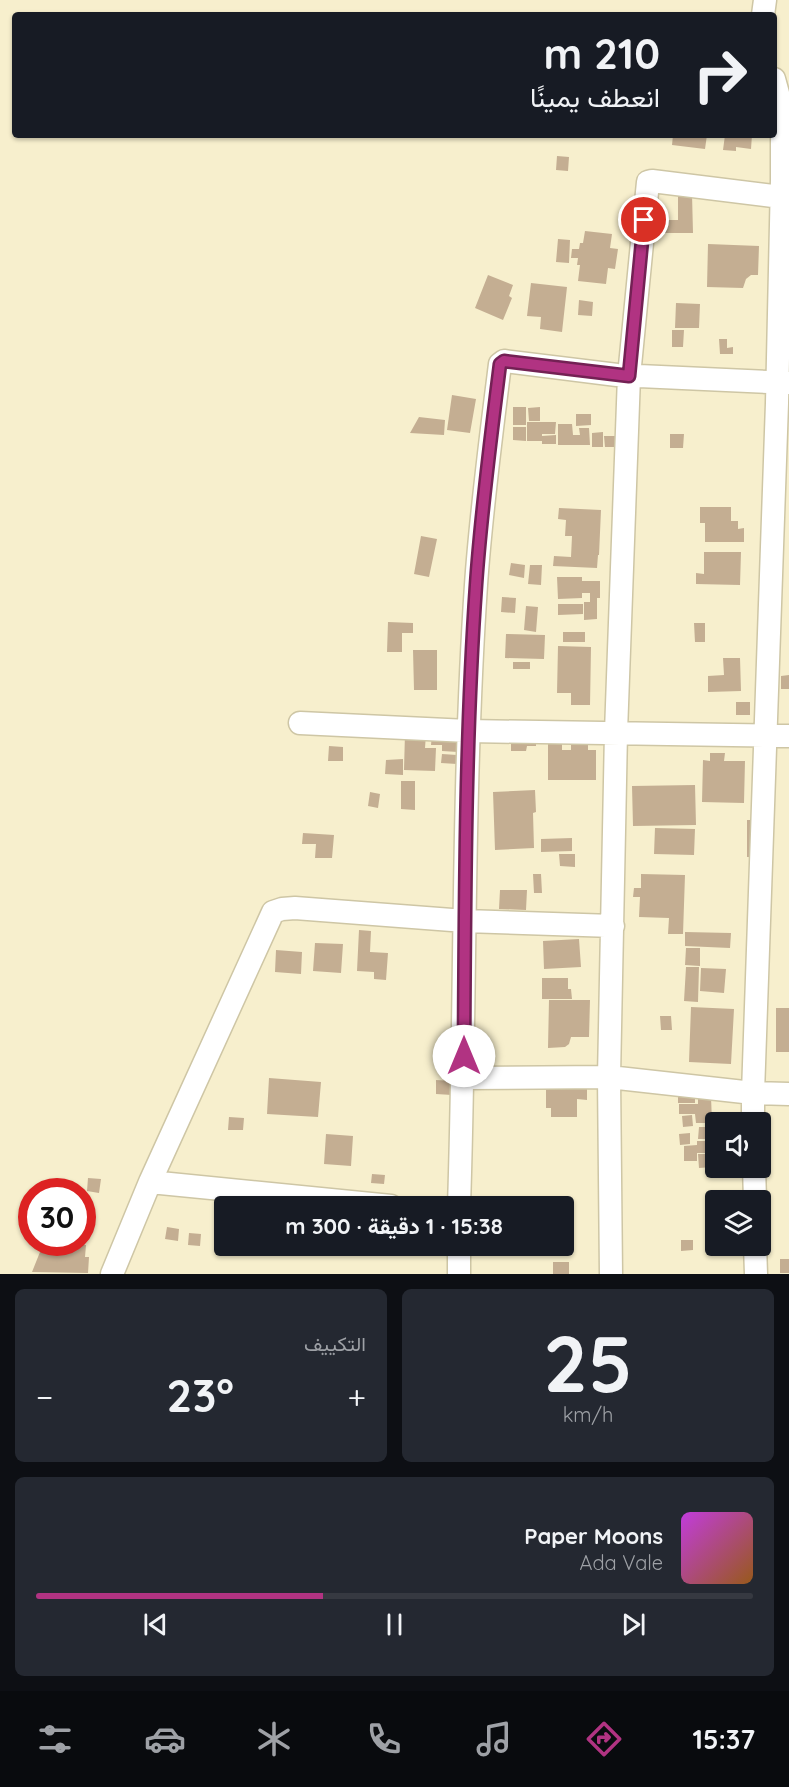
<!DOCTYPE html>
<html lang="ar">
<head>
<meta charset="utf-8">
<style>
  :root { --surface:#171b24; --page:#242831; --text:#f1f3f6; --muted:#9ea1a6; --line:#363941; --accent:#b13382 }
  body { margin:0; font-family:Quicksand,Vazirmatn,sans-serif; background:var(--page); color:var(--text); direction:rtl; height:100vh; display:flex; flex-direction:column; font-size:22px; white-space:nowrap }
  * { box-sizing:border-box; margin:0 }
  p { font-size:20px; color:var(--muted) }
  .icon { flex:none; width:33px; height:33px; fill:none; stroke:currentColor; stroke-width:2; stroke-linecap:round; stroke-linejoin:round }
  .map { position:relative; height:1274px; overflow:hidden; direction:ltr }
  .side { display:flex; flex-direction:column; gap:15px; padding:15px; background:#0d0f14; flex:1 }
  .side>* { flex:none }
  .banner { position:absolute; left:12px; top:12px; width:765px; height:126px; border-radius:6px; box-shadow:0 2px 4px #0004; direction:rtl; background:#171b24; color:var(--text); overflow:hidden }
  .tools { position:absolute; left:705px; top:1112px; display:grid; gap:12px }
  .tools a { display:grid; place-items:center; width:66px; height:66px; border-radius:6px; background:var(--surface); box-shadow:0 2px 4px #0004; font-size:30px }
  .speed { position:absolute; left:18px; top:1178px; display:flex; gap:12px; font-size:30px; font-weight:700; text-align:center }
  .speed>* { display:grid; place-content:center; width:78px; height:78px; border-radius:50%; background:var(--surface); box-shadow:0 2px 4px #0004; line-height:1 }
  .speed .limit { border:9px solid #d22; background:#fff; color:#111 }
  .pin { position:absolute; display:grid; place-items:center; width:51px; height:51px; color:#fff; margin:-26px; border:3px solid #fff; border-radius:50%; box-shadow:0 2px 6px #0007 }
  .me { position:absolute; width:66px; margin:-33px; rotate:0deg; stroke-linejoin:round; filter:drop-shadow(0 0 4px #0008) }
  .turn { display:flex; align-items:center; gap:21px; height:126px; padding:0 18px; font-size:27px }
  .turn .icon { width:78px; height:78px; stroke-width:2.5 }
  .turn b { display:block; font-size:42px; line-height:51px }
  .big { font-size:45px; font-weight:700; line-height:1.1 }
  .side .tile { flex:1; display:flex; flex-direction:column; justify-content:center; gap:9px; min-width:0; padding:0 21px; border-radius:9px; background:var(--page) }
  .side .dial { align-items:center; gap:0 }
  .dial b { font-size:78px; line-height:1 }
  .song { display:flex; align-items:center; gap:18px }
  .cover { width:72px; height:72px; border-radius:9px; background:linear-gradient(135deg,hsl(290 70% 55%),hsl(30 70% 35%)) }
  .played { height:6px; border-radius:3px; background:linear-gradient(90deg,var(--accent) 40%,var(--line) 40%) }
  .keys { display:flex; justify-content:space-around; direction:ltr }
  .heat { display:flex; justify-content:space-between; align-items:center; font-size:33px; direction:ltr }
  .side .tiles { flex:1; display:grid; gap:15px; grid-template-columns:1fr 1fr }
  .tile:last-child { grid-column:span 2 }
  .trip { position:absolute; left:214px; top:1196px; width:360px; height:60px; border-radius:6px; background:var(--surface); box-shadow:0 2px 4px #0004; font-weight:700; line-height:60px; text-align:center; direction:rtl }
  .tabs { display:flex; height:96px; justify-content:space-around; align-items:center; background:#090b0e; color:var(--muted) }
  .tabs .icon { width:42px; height:42px }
  .tabs .selected { color:var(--accent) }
  .tabs b { font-size:27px; color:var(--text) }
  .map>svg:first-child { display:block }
</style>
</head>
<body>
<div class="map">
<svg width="789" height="1274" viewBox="0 0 789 1274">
  <rect width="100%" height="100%" fill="#f7efcd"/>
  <path fill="#c4ae92" d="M 673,135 L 707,135 L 705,149 L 672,145 Z
    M 725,135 L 752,135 L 751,149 L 736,147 L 736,151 L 723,150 Z
    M 557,156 L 569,157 L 568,171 L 556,170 Z
    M 678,194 L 692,194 L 693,233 L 662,233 L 662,220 L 678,220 Z
    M 585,231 L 612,234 L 610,248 L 618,249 L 615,269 L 608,268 L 606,284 L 578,281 L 580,265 L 577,265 L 578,258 L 571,258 L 572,249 L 579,249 L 580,243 L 583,243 Z
    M 558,239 L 570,240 L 569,263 L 556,262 Z
    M 708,244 L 759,246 L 758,275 L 751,275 L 746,279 L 743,288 L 707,287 Z
    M 488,275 L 513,285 L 509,296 L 512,298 L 503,320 L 475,308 Z
    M 531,283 L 567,287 L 562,332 L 540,329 L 541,317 L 527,316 Z
    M 579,300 L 593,302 L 592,316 L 578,315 Z
    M 676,303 L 700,304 L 699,328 L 675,328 Z
    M 672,330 L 684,330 L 683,347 L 672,347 Z
    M 719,339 L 727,339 L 727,348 L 733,347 L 733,354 L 720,354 Z
    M 452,395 L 476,399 L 470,433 L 447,430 Z
    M 513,407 L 526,407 L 526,425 L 513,425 Z
    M 540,407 L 540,421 L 529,421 L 528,408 Z
    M 576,414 L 591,414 L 591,425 L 576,426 Z
    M 419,417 L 445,420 L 444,435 L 410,433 Z
    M 527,422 L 556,422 L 555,434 L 542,434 L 542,436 L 556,435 L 556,444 L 542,444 L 542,441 L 527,441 Z
    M 558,424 L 572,424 L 573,435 L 580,435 L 579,428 L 589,428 L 590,445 L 558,445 Z
    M 513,427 L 526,427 L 526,441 L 513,440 Z
    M 603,432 L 603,447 L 592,447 L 592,433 Z
    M 670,434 L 684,434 L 683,448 L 670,448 Z
    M 604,436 L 622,436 L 622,447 L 605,447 Z
    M 700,507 L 731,507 L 731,521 L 738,521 L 738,529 L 744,528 L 744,542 L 705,542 L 705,523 L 700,523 Z
    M 559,508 L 601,510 L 599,555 L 598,555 L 597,568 L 553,566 L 554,556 L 571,557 L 572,536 L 565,536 L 566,520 L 558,519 Z
    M 421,536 L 437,539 L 429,577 L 414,574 Z
    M 704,552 L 741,552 L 740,585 L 696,584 L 696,573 L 704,574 Z
    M 511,563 L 525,565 L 524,578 L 509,575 Z
    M 530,565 L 542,565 L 541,585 L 528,584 Z
    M 557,577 L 582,577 L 582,581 L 600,581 L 600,598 L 597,598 L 597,619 L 584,620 L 584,602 L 590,602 L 590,593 L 582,593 L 582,598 L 558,599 Z
    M 502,597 L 516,598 L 515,613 L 501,612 Z
    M 558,604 L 583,604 L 583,614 L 558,615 Z
    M 526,606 L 538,607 L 536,632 L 524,630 Z
    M 388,622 L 413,623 L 413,633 L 402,633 L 402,652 L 387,652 Z
    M 694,623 L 705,623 L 705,642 L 695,642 Z
    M 563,632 L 585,632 L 585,642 L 563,642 Z
    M 506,634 L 545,635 L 544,659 L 505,658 Z
    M 558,646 L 591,647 L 590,705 L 571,705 L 571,693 L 557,693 Z
    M 413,650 L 437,650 L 437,690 L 414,690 Z
    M 723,658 L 740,658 L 741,691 L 708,692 L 708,676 L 724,675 Z
    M 513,662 L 530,662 L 530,669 L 513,669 Z
    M 789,675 L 789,689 L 781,689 L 781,676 Z
    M 736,702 L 750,702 L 750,715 L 736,715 Z
    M 405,733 L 426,734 L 425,748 L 436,748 L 435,771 L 404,770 Z
    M 432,734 L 459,735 L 458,752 L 442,751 L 442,745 L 431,745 Z
    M 511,735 L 536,735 L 536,746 L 527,746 L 526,751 L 511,751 Z
    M 548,740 L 562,740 L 562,750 L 571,750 L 571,742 L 588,742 L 588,750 L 596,750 L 596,780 L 548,780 Z
    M 329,746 L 343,747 L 343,761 L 328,761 Z
    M 710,753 L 725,753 L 724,761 L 745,761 L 744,803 L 702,802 L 703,760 L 710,761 Z
    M 442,754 L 457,755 L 457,764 L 441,763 Z
    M 403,759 L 403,775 L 385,774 L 386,760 Z
    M 401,781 L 415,781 L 415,810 L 401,809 Z
    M 695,785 L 696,825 L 633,826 L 632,786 Z
    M 535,790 L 536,812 L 533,813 L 534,848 L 495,850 L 493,792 Z
    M 370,792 L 380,794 L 378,808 L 368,806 Z
    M 747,820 L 757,820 L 756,857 L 747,857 Z
    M 655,828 L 695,829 L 694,855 L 654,854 Z
    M 303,833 L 334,835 L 332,858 L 315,858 L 316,844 L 302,844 Z
    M 572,838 L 572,851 L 541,852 L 541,839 Z
    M 559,854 L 575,854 L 575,867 L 560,866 Z
    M 533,874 L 541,874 L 542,893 L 534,893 Z
    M 641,874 L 685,875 L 683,934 L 668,934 L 669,918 L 639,917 L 640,897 L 633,897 L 634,888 L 641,888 Z
    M 500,890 L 527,890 L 526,910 L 499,909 Z
    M 359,930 L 371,931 L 370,952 L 388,953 L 386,980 L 374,979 L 374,972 L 357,971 Z
    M 685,932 L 731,933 L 730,948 L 685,946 Z
    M 579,939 L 581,967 L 544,969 L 543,941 Z
    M 315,943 L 343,944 L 341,973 L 313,971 Z
    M 686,948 L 700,948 L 700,966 L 685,965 Z
    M 276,950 L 302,952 L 301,974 L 275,972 Z
    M 686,967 L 699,967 L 698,1002 L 684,1001 Z
    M 701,968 L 726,969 L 724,993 L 700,991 Z
    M 542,978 L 568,978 L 568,989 L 571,989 L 572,999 L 542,999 Z
    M 549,1000 L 590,1000 L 589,1037 L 571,1037 L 569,1044 L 565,1047 L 548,1048 Z
    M 691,1007 L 734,1009 L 731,1064 L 689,1062 Z
    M 776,1008 L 789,1008 L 789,1052 L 776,1052 Z
    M 660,1016 L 671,1016 L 672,1030 L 661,1030 Z
    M 269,1078 L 321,1082 L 318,1117 L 267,1114 Z
    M 436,1080 L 452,1081 L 452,1095 L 436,1094 Z
    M 546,1083 L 587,1083 L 587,1100 L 577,1099 L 577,1117 L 551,1117 L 551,1108 L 546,1108 Z
    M 678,1093 L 695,1093 L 695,1103 L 678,1103 Z
    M 698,1096 L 711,1096 L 712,1123 L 696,1123 L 695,1114 L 697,1114 L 679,1114 L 679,1104 L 698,1104 Z
    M 734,1114 L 734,1122 L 716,1122 L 715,1115 Z
    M 692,1115 L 693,1126 L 683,1127 L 682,1116 Z
    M 229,1117 L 244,1118 L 243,1130 L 228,1130 Z
    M 699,1127 L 714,1127 L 714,1139 L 698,1139 Z
    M 690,1133 L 690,1144 L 680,1145 L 679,1134 Z
    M 326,1134 L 353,1136 L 351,1166 L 324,1164 Z
    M 697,1141 L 713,1141 L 713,1153 L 697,1153 L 697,1161 L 684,1161 L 684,1146 L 697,1145 Z
    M 698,1154 L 713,1154 L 713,1167 L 699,1168 Z
    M 372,1174 L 385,1175 L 384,1184 L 371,1183 Z
    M 88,1178 L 101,1179 L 99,1193 L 87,1191 Z
    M 167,1227 L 179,1229 L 178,1241 L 165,1239 Z
    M 189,1233 L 201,1234 L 200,1246 L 188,1245 Z
    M 681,1240 L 693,1240 L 693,1250 L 681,1251 Z
    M 44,1242 L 83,1242 L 83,1245 L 86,1245 L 85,1257 L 89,1257 L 88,1273 L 32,1272 Z
    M 780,1259 L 789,1259 L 789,1273 L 780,1273 Z
    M 553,1262 L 569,1262 L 569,1274 L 553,1274 Z"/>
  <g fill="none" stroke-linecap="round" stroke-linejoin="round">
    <defs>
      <path id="minor" d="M 763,15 L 765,0
        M 300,723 L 468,731 L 789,736
        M 464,1078 L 609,1077 L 753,1093 L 789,1094
        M 753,1122 L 753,1093 L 777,403 L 782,180 L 782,119 L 779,97 L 774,79
        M 754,1167 L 755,1200
        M 150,1182 L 391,1206
        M 459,1206 C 466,999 462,792 476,585 C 481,511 491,437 500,364 L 504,361 L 617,375 L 789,383
        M 755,1245 L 756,1274
        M 112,1274 L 150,1182 L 273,912 L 282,909 L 295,908 L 465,921 L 613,926
        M 459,1274 L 459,1245
        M 611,1274 L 609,1077 L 616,732 L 629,376 L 648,182 L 652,181 L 781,197"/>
    </defs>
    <use href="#minor" stroke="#cec6a5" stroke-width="25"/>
    <use href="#minor" stroke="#fff" stroke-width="22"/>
  </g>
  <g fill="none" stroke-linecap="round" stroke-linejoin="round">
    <defs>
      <path id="route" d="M 464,1056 C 465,899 465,741 476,585 C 481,511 491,437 500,364 L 504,361 L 629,376 L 644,220"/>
    </defs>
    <use href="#route" stroke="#732154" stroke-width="15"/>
    <use href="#route" stroke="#b13382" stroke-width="10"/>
  </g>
</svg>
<div class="tools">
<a><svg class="icon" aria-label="sound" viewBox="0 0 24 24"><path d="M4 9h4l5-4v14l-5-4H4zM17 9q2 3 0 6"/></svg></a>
<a><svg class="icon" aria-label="layers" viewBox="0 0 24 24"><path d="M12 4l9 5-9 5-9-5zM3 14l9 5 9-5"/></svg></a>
</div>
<div class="speed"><div class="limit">30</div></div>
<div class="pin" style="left:644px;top:220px;background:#d93025"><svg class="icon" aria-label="arrive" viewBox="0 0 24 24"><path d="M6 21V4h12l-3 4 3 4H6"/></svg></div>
<svg class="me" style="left:464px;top:1056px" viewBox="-20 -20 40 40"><circle r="19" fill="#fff"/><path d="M0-13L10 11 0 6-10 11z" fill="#b13382"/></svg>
<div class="trip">15:38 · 1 دقيقة · 300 m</div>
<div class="banner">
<div class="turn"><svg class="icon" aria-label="right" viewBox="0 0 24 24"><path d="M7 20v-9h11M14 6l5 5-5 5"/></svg><div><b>210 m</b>انعطف يمينًا</div></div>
</div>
</div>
<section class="side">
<div class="tiles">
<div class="tile dial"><b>25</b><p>km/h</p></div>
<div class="tile"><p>التكييف</p>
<div class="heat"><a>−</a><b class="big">23°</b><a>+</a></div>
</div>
<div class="tile">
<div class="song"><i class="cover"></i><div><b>Paper Moons</b><p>Ada Vale</p></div></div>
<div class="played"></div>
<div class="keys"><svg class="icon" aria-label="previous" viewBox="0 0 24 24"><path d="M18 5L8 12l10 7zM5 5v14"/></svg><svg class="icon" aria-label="pause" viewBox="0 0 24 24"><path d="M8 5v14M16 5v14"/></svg><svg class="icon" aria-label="next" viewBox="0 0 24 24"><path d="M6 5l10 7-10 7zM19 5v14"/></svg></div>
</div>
</div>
</section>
<nav class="tabs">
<b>15:37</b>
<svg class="icon selected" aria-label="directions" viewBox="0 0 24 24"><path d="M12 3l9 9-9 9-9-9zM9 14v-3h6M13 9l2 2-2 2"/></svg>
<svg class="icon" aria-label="music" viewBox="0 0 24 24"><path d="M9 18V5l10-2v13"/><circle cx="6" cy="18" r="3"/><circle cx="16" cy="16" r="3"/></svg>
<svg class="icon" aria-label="phone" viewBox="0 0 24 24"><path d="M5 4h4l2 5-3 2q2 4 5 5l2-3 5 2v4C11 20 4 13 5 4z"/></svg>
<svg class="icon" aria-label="climate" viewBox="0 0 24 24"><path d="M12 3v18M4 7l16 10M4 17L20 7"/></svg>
<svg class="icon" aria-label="car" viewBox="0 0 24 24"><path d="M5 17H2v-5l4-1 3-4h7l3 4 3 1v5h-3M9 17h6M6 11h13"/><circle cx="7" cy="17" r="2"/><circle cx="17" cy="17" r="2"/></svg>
<svg class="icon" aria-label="filters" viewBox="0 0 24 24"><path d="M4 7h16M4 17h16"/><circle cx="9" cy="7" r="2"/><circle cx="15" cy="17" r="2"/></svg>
</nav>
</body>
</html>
